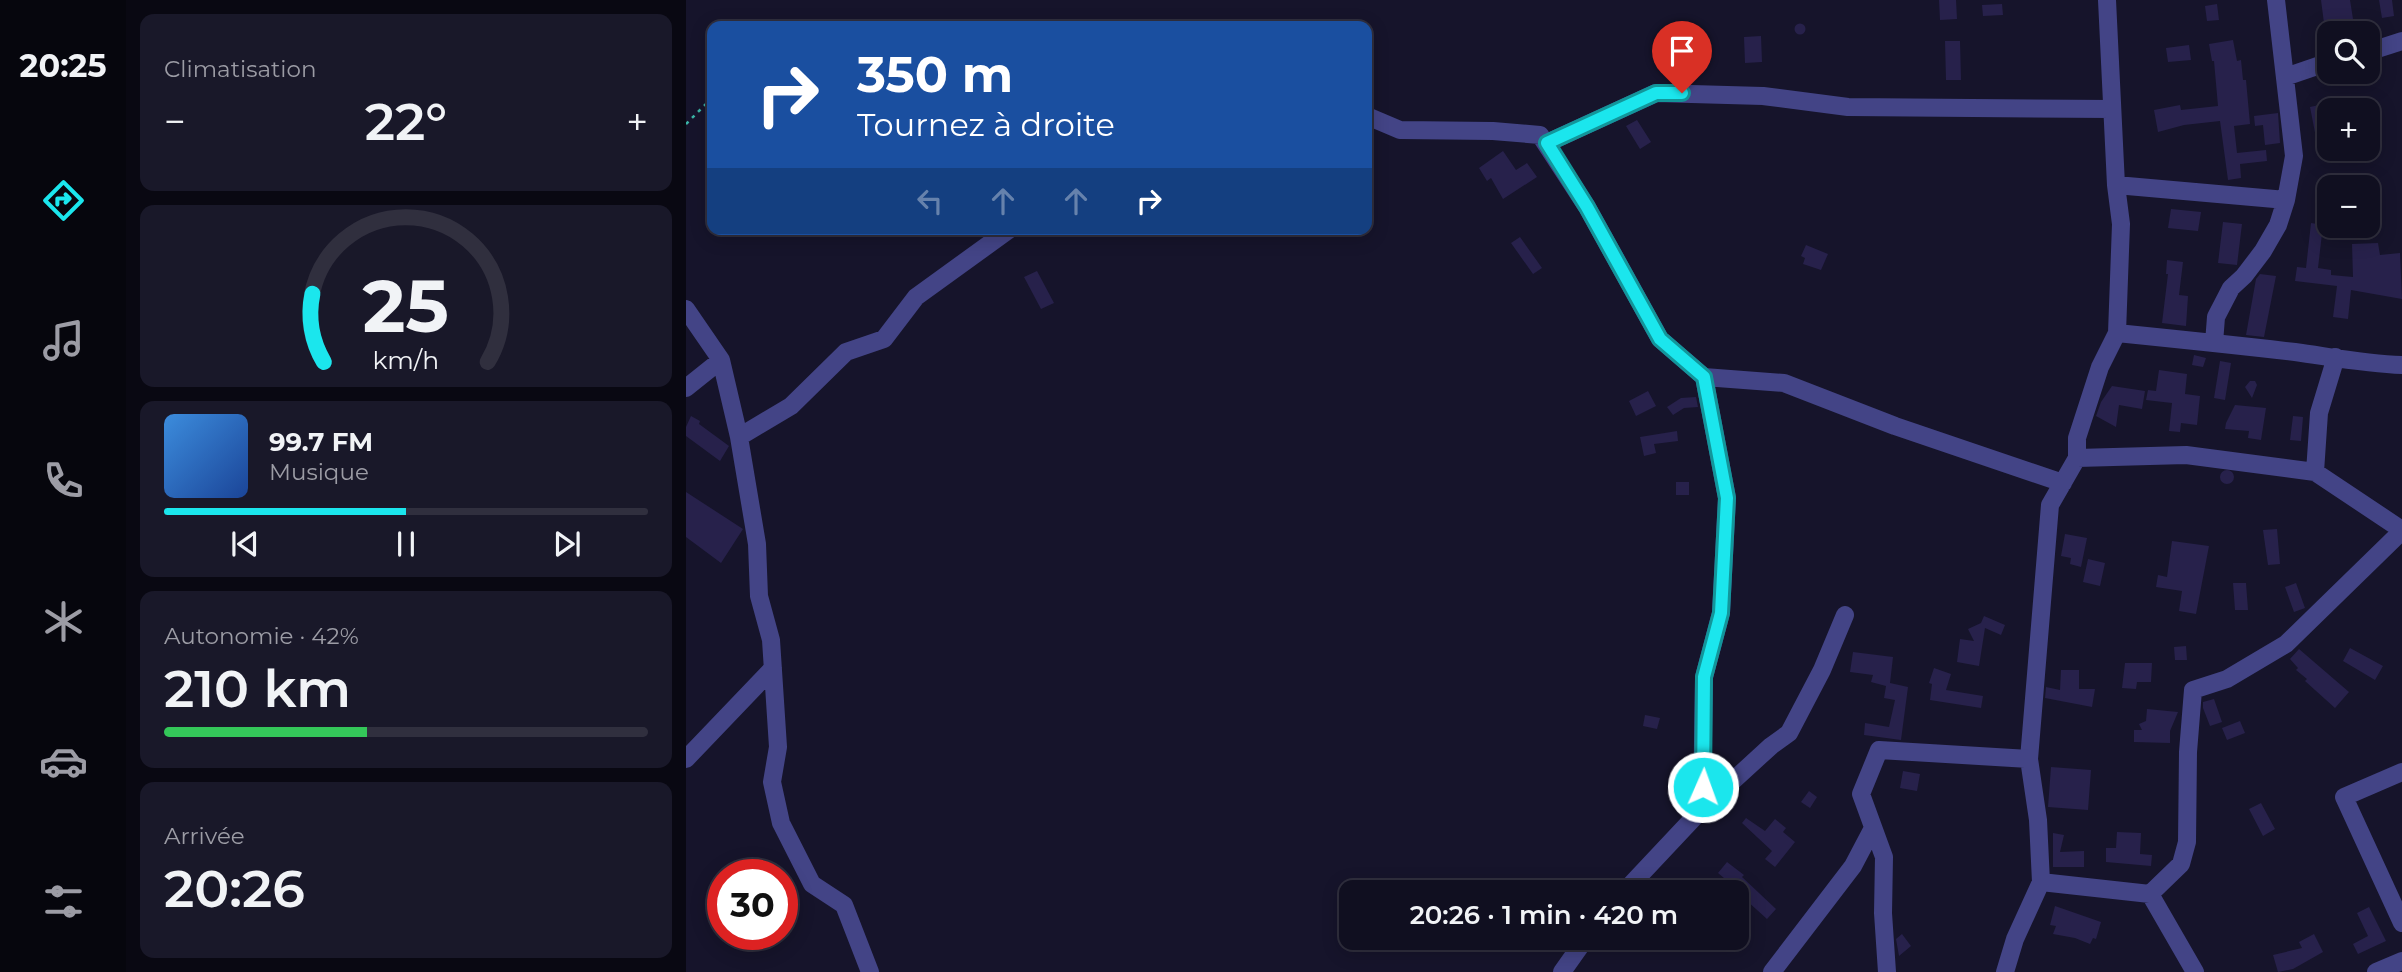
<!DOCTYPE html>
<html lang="fr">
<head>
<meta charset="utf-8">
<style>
  :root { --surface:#100f20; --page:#191829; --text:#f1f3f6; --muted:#9c9ca5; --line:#302f3e; --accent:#1be6ed }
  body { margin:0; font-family:Montserrat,sans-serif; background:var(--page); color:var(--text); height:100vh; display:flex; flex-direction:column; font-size:26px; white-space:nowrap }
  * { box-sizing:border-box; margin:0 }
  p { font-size:23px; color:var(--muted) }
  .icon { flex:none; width:38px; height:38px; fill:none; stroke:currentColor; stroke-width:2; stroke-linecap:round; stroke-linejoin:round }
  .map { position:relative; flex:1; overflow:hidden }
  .side { display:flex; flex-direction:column; gap:14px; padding:14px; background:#090812; width:560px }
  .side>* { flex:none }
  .guide { position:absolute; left:21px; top:21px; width:665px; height:214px; border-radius:14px; box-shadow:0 4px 18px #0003,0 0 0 2px var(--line); background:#1a4fa0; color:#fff; overflow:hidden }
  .fabs { position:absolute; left:1631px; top:21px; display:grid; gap:14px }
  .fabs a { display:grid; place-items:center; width:63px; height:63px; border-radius:14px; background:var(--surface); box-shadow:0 4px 18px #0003,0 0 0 2px var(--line); font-size:35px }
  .speed { position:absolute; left:21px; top:859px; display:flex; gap:14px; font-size:35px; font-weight:700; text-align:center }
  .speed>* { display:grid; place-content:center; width:91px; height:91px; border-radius:50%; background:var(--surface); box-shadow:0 4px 18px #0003,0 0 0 2px var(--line); line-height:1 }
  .speed .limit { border:10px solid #d22; background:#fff; color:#111 }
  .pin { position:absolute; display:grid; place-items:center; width:60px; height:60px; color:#fff; margin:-72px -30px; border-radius:50% 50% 50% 0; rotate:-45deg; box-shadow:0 0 7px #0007 }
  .pin .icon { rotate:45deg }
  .me { position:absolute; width:77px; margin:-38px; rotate:2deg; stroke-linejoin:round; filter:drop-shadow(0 0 5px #0008) }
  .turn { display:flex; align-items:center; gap:24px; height:147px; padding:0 35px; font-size:32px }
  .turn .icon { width:91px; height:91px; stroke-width:2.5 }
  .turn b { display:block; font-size:49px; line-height:60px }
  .lanes { display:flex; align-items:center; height:66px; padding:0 35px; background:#0003; justify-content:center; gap:35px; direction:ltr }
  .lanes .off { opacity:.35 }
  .big { font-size:52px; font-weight:600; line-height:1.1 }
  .side .widget { flex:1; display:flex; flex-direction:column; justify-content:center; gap:10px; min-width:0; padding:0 24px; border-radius:14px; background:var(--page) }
  .side .dial { align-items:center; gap:0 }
  .dial svg { height:182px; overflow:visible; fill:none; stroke:var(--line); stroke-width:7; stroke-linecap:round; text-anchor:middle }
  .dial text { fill:var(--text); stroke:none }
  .song { display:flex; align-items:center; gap:21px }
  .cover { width:84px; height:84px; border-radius:10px; background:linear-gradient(135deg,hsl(210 70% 55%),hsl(220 70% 35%)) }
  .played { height:7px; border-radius:4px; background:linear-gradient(90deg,var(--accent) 50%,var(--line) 50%) }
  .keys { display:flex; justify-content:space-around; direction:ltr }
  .heat { display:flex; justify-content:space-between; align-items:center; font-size:38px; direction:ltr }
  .charge { height:10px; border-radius:5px; background:linear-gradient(90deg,#34c759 42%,var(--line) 0) }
  .trip { position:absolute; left:653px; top:880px; width:410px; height:70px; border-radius:14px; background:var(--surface); box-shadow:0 4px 18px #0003,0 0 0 2px var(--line); font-weight:600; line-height:70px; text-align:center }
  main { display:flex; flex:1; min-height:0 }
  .dock { display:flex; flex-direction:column; width:126px; justify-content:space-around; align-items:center; background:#06060d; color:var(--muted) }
  .dock .icon { width:49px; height:49px }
  .dock .selected { color:var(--accent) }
  .dock b { font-size:32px; color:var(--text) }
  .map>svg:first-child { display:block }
</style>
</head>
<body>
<main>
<nav class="dock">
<b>20:25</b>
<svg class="icon selected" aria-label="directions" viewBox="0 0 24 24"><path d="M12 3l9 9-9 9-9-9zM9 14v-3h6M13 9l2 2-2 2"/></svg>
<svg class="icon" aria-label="music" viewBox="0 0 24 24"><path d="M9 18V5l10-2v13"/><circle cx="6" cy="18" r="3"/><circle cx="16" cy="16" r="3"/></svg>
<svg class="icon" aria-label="phone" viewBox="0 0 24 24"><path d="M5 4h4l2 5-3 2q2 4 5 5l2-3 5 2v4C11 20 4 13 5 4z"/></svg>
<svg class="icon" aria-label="climate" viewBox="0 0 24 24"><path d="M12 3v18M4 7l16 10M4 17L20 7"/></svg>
<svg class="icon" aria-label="car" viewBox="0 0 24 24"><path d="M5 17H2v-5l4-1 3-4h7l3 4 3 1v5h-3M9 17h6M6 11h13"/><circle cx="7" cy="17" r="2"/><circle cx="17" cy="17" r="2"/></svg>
<svg class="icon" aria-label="filters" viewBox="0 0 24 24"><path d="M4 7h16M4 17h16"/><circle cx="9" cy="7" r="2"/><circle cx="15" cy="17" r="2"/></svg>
</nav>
<section class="side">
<div class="widget"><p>Climatisation</p>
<div class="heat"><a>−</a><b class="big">22°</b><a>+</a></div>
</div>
<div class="widget dial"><svg viewBox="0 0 100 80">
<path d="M14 69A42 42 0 1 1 86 69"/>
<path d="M14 69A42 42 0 0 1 9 39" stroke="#1be6ed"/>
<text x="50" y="56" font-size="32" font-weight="700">25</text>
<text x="50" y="72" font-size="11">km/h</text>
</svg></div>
<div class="widget">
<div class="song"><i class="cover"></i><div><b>99.7 FM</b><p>Musique</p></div></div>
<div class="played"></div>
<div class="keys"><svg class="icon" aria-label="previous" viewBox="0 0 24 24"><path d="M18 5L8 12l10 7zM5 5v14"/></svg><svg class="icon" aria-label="pause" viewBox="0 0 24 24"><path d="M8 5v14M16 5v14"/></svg><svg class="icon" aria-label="next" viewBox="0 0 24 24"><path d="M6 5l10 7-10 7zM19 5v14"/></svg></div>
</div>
<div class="widget"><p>Autonomie · 42%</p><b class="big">210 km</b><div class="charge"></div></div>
<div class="widget"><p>Arrivée</p><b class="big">20:26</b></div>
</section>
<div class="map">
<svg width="1716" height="972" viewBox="0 0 1716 972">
  <rect width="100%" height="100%" fill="#16142b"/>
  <path fill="#27214b" d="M 1253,0 L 1270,0 L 1271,19 L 1254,20 Z
    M 1635,0 L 1664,0 L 1667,19 L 1638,23 Z
    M 1693,0 L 1706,0 L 1708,16 L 1696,18 Z
    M 1316,4 L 1317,15 L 1297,16 L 1296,5 Z
    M 1531,4 L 1533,20 L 1521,21 L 1519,6 Z
    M1108.5 29a5.5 5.5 0 1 1 11 0a5.5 5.5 0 1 1-11 0Z
    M 1075,36 L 1076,62 L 1059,63 L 1058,37 Z
    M 1547,40 L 1551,61 L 1555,60 L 1557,80 L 1560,80 L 1564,124 L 1548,126 L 1551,153 L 1580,150 L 1581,161 L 1554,164 L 1555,178 L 1542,180 L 1534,121 L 1498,125 L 1472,132 L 1468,110 L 1494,105 L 1495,110 L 1532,106 L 1528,61 L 1526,61 L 1523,44 Z
    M 1259,41 L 1274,41 L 1275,80 L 1260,80 Z
    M 1503,45 L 1505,60 L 1482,62 L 1480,48 Z
    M 987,48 L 998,48 L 998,55 L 1019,55 L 1019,68 L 998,68 L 998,74 L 988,74 Z
    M 1638,104 L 1643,129 L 1643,156 L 1634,158 L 1624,107 Z
    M 1592,113 L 1594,143 L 1579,145 L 1577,125 L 1569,126 L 1568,116 Z
    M 951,120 L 965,142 L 954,149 L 940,126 Z
    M 817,151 L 830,170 L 841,163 L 851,177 L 817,199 L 805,178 L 801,181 L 793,168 Z
    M 1485,209 L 1515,212 L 1512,231 L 1482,228 Z
    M 1537,222 L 1556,224 L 1551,265 L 1532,263 Z
    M 1625,223 L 1637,225 L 1632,268 L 1645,270 L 1645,275 L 1667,277 L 1666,244 L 1692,243 L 1694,255 L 1714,253 L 1716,299 L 1665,290 L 1662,319 L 1647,317 L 1651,286 L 1609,281 L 1611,267 L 1620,268 Z
    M 834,237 L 856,268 L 847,274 L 825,243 Z
    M 1120,245 L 1142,254 L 1135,270 L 1117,264 L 1119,258 L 1115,256 Z
    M 1481,260 L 1497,262 L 1493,295 L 1502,296 L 1500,326 L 1476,323 L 1482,274 L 1480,274 Z
    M 351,271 L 368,303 L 355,309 L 338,277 Z
    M 1574,274 L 1590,276 L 1578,337 L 1560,335 L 1570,279 Z
    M 1508,355 L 1520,358 L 1517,367 L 1506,365 Z
    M 1534,361 L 1545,363 L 1539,400 L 1528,398 Z
    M 1473,370 L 1501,374 L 1499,394 L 1514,396 L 1511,425 L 1495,423 L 1494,432 L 1483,431 L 1486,403 L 1460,400 L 1462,390 L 1470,391 Z
    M 1564,381 L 1569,381 L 1571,385 L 1566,398 L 1559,387 Z
    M 1426,386 L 1459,391 L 1456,409 L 1433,405 L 1430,427 L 1410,416 L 1415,402 Z
    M 962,391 L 970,406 L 950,416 L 943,401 Z
    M 1010,397 L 1012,407 L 998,408 L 987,415 L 981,407 L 995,398 Z
    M 1549,405 L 1580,408 L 1575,440 L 1562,438 L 1563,431 L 1539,429 L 1540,423 Z
    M 5,416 L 14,421 L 13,424 L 43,446 L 34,461 L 0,436 L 0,427 Z
    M 1607,416 L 1617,417 L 1615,441 L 1604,440 Z
    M 991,431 L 992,441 L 968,444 L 970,453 L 958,456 L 954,437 Z
    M1534 477a7 7 0 1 1 14 0a7 7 0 1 1-14 0Z
    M 990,482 L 1003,482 L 1003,495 L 990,495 Z
    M 0,492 L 57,529 L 35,563 L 0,537 Z
    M 1591,529 L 1594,564 L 1582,565 L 1577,530 Z
    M 1379,534 L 1401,538 L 1395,567 L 1384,564 L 1385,558 L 1375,556 Z
    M 1486,541 L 1523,546 L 1510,614 L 1493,611 L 1496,591 L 1470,587 L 1472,575 L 1481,577 Z
    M 1402,559 L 1419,563 L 1414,586 L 1397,582 Z
    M 1547,583 L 1560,583 L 1562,610 L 1549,610 Z
    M 1610,583 L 1619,608 L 1608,612 L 1599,587 Z
    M 1298,616 L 1319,625 L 1315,635 L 1299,628 L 1293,666 L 1271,662 L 1274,639 L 1288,641 L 1282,629 L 1295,623 Z
    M 1500,646 L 1501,660 L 1489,660 L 1488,647 Z
    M 1664,648 L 1697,666 L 1689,680 L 1657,661 Z
    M 1613,649 L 1663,692 L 1649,708 L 1619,681 L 1621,679 L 1610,670 L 1612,668 L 1604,659 Z
    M 1167,652 L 1207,657 L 1204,683 L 1222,687 L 1215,740 L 1178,735 L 1179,723 L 1203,727 L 1209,700 L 1198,698 L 1200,686 L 1185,682 L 1187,675 L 1164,672 Z
    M 1439,663 L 1466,663 L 1465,682 L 1451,682 L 1450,689 L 1436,688 Z
    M 1248,668 L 1265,674 L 1260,690 L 1297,696 L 1295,708 L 1244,700 L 1246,684 L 1243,683 Z
    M 1375,670 L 1393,670 L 1393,689 L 1409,689 L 1406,707 L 1359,698 L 1360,687 L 1374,690 Z
    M 1528,699 L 1536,722 L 1524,726 L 1517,708 L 1517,702 Z
    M 1461,709 L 1492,712 L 1484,731 L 1484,743 L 1448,742 L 1448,730 L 1456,730 L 1453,724 L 1460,721 Z
    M 959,715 L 974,718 L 971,729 L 957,726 Z
    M 1554,721 L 1559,733 L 1541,740 L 1536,728 Z
    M 1365,767 L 1405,770 L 1402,810 L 1362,807 Z
    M 1217,771 L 1234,774 L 1231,791 L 1214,788 Z
    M 1123,791 L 1131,797 L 1124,808 L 1115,802 Z
    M 1575,803 L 1589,829 L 1577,836 L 1563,809 Z
    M 1060,818 L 1079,831 L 1089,819 L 1100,828 L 1097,832 L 1109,842 L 1089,867 L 1079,859 L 1086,851 L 1056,823 Z
    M 1431,832 L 1455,833 L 1454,854 L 1466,855 L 1465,866 L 1420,862 L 1420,848 L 1430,848 Z
    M 1367,833 L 1378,835 L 1374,852 L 1398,851 L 1398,867 L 1367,867 Z
    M 1041,862 L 1058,875 L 1056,877 L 1090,909 L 1081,919 L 1060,900 L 1050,911 L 1051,889 L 1032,873 Z
    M 1369,906 L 1415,922 L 1410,939 L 1407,938 L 1404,944 L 1389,938 L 1367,934 L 1370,926 L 1364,925 Z
    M 1683,907 L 1700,941 L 1672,954 L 1667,944 L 1682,936 L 1671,913 Z
    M 1216,934 L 1225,946 L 1213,956 L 1210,939 Z
    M 1628,934 L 1637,952 L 1607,969 L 1592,972 L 1587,955 L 1616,948 L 1613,942 Z"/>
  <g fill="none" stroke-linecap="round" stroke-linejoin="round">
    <path stroke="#3bb5a6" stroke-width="2.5" stroke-dasharray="3.5 5" stroke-linecap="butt" d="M 0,124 L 26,98"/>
    <path stroke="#434486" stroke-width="18" d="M 1682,52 L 1716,41
      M 1599,77 L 1643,62
      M 681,116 L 714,130 L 807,131 L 854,135 L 901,207 L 974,339 L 1018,377 L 1041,498 L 1035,613 L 1018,677 L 1016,809
      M 861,143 L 970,93 L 1077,96 L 1162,107 L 1426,109
      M 1430,185 L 1600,200
      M 0,309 L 35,360 L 53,437 L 71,544 L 73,596 L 85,640 L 92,747 L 86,782 L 95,823 L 126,884 L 158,905 L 184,972
      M 1431,333 C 1490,339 1549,345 1609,352 C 1645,357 1680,364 1716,365
      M 1528,343 L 1530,317 L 1545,288 L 1558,276 L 1577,251 L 1592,225 L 1600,200 L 1608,156 L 1590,0
      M 1018,377 L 1098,383 L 1209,426 L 1377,483
      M 0,388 L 35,360
      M 53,437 L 105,406 L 160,352 L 198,339 L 230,297 L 324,229
      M 1391,458 L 1500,455 L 1629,472 L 1716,530
      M 1629,472 L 1633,413 L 1650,357
      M 0,759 L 87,668
      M 1716,772 L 1658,797 L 1716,923
      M 1355,882 L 1464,894
      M 938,892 L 1016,809 L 1085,746 L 1103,733 L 1136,670 L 1159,615
      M 1464,894 L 1495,864 L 1501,842 L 1502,752 L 1507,690 L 1541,679 L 1600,644 L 1716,531
      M 1464,894 L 1509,972
      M 876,972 L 900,938
      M 1086,972 L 1167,866 L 1187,828
      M 1201,972 L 1197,913 L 1198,857 L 1175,794 L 1193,750 L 1343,759
      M 1319,972 L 1329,939 L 1355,882 L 1352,820 L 1343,759 L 1364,505 L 1391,458 L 1391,438 L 1414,367 L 1431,333 L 1435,224 L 1430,185 L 1421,0
      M 1690,972 L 1716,961"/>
  </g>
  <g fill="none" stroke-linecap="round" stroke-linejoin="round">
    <defs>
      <path id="route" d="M 996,93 L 970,93 L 861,143 L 901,207 L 974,339 L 1018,377 L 1041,498 L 1035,613 L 1018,677 L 1017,787"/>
    </defs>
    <use href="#route" stroke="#12969a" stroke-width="18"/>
    <use href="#route" stroke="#1be6ed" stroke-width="12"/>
  </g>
</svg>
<div class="fabs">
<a><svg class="icon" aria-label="search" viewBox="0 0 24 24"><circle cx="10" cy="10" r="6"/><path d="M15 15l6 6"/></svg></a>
<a>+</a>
<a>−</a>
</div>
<div class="speed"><div class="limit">30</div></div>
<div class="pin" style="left:996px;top:93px;background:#d93025"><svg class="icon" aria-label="arrive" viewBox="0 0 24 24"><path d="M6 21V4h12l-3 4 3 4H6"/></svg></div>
<svg class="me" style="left:1017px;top:787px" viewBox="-20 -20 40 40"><circle r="17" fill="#1be6ed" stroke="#fff" stroke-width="3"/><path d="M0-11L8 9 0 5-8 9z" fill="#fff"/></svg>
<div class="trip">20:26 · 1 min · 420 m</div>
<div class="guide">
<div class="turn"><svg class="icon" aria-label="right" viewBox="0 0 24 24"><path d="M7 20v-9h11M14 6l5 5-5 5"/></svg><div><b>350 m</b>Tournez à droite</div></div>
<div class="lanes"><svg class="icon off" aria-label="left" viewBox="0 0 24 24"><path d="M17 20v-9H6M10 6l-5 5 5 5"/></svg><svg class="icon off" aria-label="ahead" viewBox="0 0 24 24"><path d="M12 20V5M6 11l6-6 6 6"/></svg><svg class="icon off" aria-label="ahead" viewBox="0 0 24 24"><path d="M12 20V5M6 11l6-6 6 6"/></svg><svg class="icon" aria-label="right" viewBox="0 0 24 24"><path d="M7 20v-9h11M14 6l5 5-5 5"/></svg></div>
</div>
</div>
</main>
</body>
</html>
